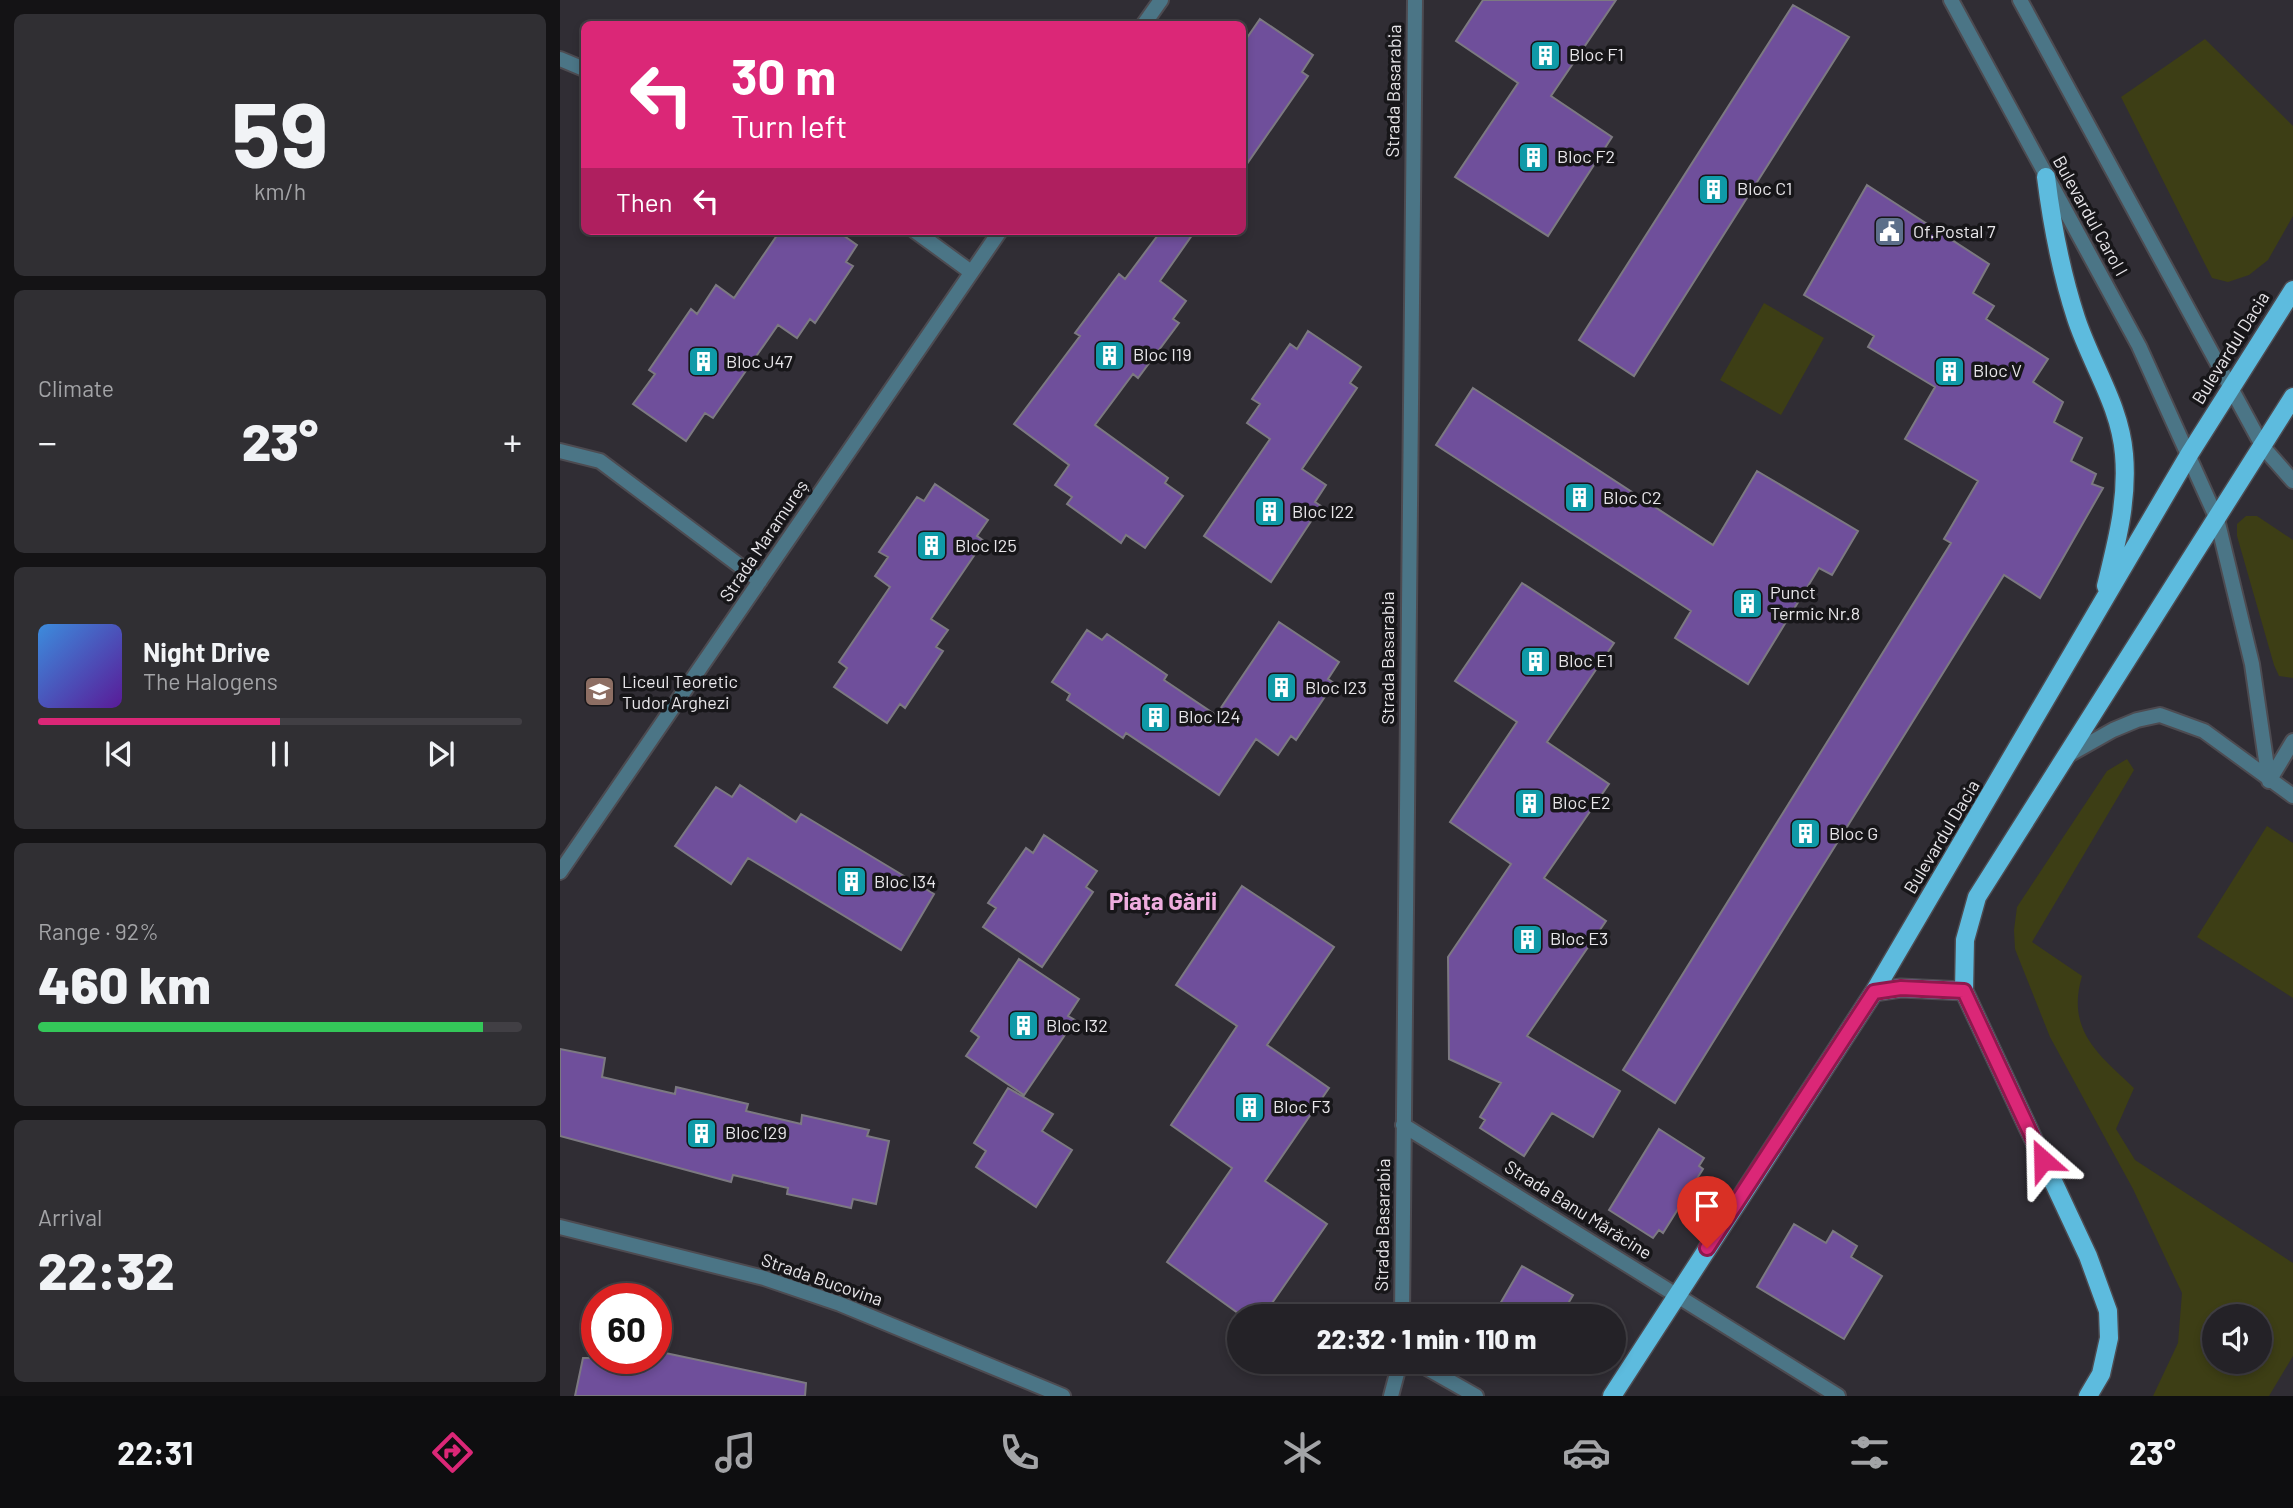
<!DOCTYPE html>
<html lang="en">
<head>
<meta charset="utf-8">
<style>
  :root { --surface:#242227; --page:#302f33; --text:#f1f3f6; --muted:#a3a4a7; --line:#413f44; --accent:#db2777 }
  body { margin:0; font-family:Barlow,sans-serif; background:var(--page); color:var(--text); height:100vh; display:flex; flex-direction:column; font-size:26px; white-space:nowrap }
  * { box-sizing:border-box; margin:0 }
  p { font-size:23px; color:var(--muted) }
  .icon { flex:none; width:38px; height:38px; fill:none; stroke:currentColor; stroke-width:2; stroke-linecap:round; stroke-linejoin:round }
  .map { position:relative; flex:1; overflow:hidden }
  .panel { display:flex; flex-direction:column; gap:14px; padding:14px; background:#141315; width:560px }
  .panel>* { flex:none }
  .top-card { position:absolute; left:21px; top:21px; width:665px; height:214px; border-radius:10px; box-shadow:0 4px 10px #0003,0 0 0 2px var(--line); background:#db2777; color:#fff; overflow:hidden }
  .fabs { position:absolute; left:1642px; top:1304px; display:grid; gap:14px }
  .fabs a { display:grid; place-items:center; width:70px; height:70px; border-radius:50%; background:var(--surface); box-shadow:0 4px 10px #0003,0 0 0 2px var(--line); font-size:35px }
  .speed { position:absolute; left:21px; top:1283px; display:flex; gap:14px; font-size:35px; font-weight:700; text-align:center }
  .speed>* { display:grid; place-content:center; width:91px; height:91px; border-radius:50%; background:var(--surface); box-shadow:0 4px 10px #0003,0 0 0 2px var(--line); line-height:1 }
  .speed .limit { border:10px solid #d22; background:#fff; color:#111 }
  .pin { position:absolute; display:grid; place-items:center; width:60px; height:60px; color:#fff; margin:-72px -30px; border-radius:50% 50% 50% 0; rotate:-45deg; box-shadow:0 0 7px #0007 }
  .pin .icon { rotate:45deg }
  .me { position:absolute; width:77px; margin:-38px; rotate:335deg; stroke-linejoin:round; filter:drop-shadow(0 0 5px #0008) }
  .turn { display:flex; align-items:center; gap:24px; height:147px; padding:0 35px; font-size:32px }
  .turn .icon { width:91px; height:91px; stroke-width:2.5 }
  .turn b { display:block; font-size:49px; line-height:60px }
  .then { display:flex; align-items:center; height:66px; padding:0 35px; background:#0003; gap:14px; font-size:26px }
  .big { font-size:52px; font-weight:800; line-height:1.1 }
  .panel .card { flex:1; display:flex; flex-direction:column; justify-content:center; gap:10px; min-width:0; padding:0 24px; border-radius:10px; background:var(--page) }
  .panel .dial { align-items:center; gap:0 }
  .dial b { font-size:91px; line-height:1 }
  .song { display:flex; align-items:center; gap:21px }
  .cover { width:84px; height:84px; border-radius:10px; background:linear-gradient(135deg,hsl(210 70% 55%),hsl(270 70% 35%)) }
  .played { height:7px; border-radius:4px; background:linear-gradient(90deg,var(--accent) 50%,var(--line) 50%) }
  .keys { display:flex; justify-content:space-around; direction:ltr }
  .heat { display:flex; justify-content:space-between; align-items:center; font-size:38px; direction:ltr }
  .charge { height:10px; border-radius:5px; background:linear-gradient(90deg,#34c759 92%,var(--line) 0) }
  .trip { position:absolute; left:667px; top:1304px; width:399px; height:70px; border-radius:35px; background:var(--surface); box-shadow:0 4px 10px #0003,0 0 0 2px var(--line); font-weight:800; line-height:70px; text-align:center }
  .tabs { display:flex; height:112px; justify-content:space-around; align-items:center; background:#0e0e10; color:var(--muted) }
  .tabs .icon { width:49px; height:49px }
  .tabs .active { color:var(--accent) }
  .tabs b { font-size:32px; color:var(--text) }
  main { display:flex; flex:1; min-height:0 }
  .map>svg:first-child { display:block }
</style>
</head>
<body>
<main>
<section class="panel">
<div class="card dial"><b>59</b><p>km/h</p></div>
<div class="card"><p>Climate</p>
<div class="heat"><a>−</a><b class="big">23°</b><a>+</a></div>
</div>
<div class="card">
<div class="song"><i class="cover"></i><div><b>Night Drive</b><p>The Halogens</p></div></div>
<div class="played"></div>
<div class="keys"><svg class="icon" aria-label="previous" viewBox="0 0 24 24"><path d="M18 5L8 12l10 7zM5 5v14"/></svg><svg class="icon" aria-label="pause" viewBox="0 0 24 24"><path d="M8 5v14M16 5v14"/></svg><svg class="icon" aria-label="next" viewBox="0 0 24 24"><path d="M6 5l10 7-10 7zM19 5v14"/></svg></div>
</div>
<div class="card"><p>Range · 92%</p><b class="big">460 km</b><div class="charge"></div></div>
<div class="card"><p>Arrival</p><b class="big">22:32</b></div>
</section>
<div class="map">
<svg width="1733" height="1396" viewBox="0 0 1733 1396">
  <rect width="100%" height="100%" fill="#302d34"/>
  <path fill="#3d3e15" fill-rule="evenodd" d="M 1645,39 L 1733,126 L 1733,216 L 1708,260 L 1689,275 L 1668,282 L 1652,278 L 1561,97 Z
    M 1204,303 L 1264,338 L 1221,415 L 1160,380 Z
    M 1686,516 L 1697,516 L 1733,540 L 1733,678 L 1719,676 L 1714,665 L 1677,536 L 1677,524 Z
    M 1567,759 L 1574,770 L 1472,942 L 1522,976 C 1506,1030 1538,1054 1574,1088 L 1556,1129 L 1575,1160 L 1733,1263 L 1733,1356 L 1709,1396 L 1593,1396 L 1618,1343 L 1622,1293 L 1573,1189 L 1490,1037 L 1455,949 L 1454,930 L 1457,907 L 1547,771 ZM 1699,1316 L 1699,1362 L 1654,1362 L 1654,1316 Z
    M 1707,826 L 1733,843 L 1733,998 L 1637,937 Z"/>
  <path fill="#6f4f9b" stroke="#7c7981" stroke-width="2" d="M 923,0 L 1056,0 L 991,96 L 1052,137 L 988,236 L 895,177 L 958,83 L 896,41 Z
    M 1233,5 L 1289,37 L 1074,376 L 1019,340 Z
    M 700,19 L 753,55 L 742,72 L 748,76 L 682,171 L 682,45 Z
    M 1307,185 L 1429,264 L 1413,293 L 1434,306 L 1426,319 L 1488,359 L 1473,382 L 1503,402 L 1494,422 L 1522,438 L 1511,461 L 1536,474 L 1532,484 L 1543,488 L 1480,598 L 1444,575 L 1115,1103 L 1063,1070 L 1391,543 L 1384,539 L 1418,481 L 1345,439 L 1375,387 L 1308,347 L 1314,336 L 1244,295 Z
    M 220,231 L 277,231 L 297,245 L 286,262 L 293,266 L 255,323 L 250,319 L 237,338 L 218,325 L 153,418 L 145,413 L 126,441 L 73,404 L 95,374 L 89,370 L 131,309 L 137,314 L 156,285 L 174,298 Z
    M 601,231 L 635,231 L 600,281 L 626,301 L 613,319 L 619,323 L 578,378 L 573,374 L 535,425 L 608,478 L 605,483 L 623,496 L 585,548 L 566,535 L 561,543 L 507,504 L 512,497 L 495,485 L 509,465 L 454,424 L 520,336 L 515,333 L 559,274 L 565,279 Z
    M 748,331 L 801,367 L 790,383 L 797,388 L 742,469 L 766,485 L 755,502 L 761,506 L 711,582 L 644,536 L 710,439 L 687,423 L 700,404 L 692,399 L 730,344 L 737,349 Z
    M 913,388 L 1153,545 L 1197,471 L 1298,531 L 1272,575 L 1259,568 L 1188,684 L 1115,638 L 1131,611 L 876,445 Z
    M 375,484 L 428,520 L 417,536 L 424,541 L 371,619 L 388,630 L 376,647 L 383,651 L 345,708 L 340,704 L 327,723 L 274,687 L 287,668 L 279,662 L 330,587 L 315,576 L 328,557 L 319,552 L 357,497 L 364,501 Z
    M 962,583 L 1054,643 L 987,742 L 1049,784 L 984,878 L 1046,921 L 967,1036 L 1060,1091 L 1033,1137 L 992,1113 L 964,1156 L 920,1128 L 925,1120 L 920,1117 L 941,1083 L 889,1059 L 888,957 L 951,864 L 890,822 L 957,722 L 895,681 Z
    M 719,622 L 779,662 L 768,679 L 774,683 L 736,740 L 731,736 L 718,755 L 696,739 L 659,795 L 566,733 L 563,738 L 507,700 L 510,694 L 492,682 L 527,630 L 542,640 L 547,634 L 607,675 L 604,680 L 656,715 Z
    M 180,785 L 236,822 L 241,814 L 374,894 L 341,950 L 188,858 L 171,884 L 115,846 L 156,787 L 172,797 Z
    M 484,835 L 537,871 L 526,887 L 533,892 L 482,967 L 423,927 L 436,908 L 428,903 L 466,848 L 473,853 Z
    M 682,886 L 774,947 L 707,1045 L 769,1088 L 705,1181 L 767,1224 L 703,1316 L 682,1316 L 607,1262 L 672,1168 L 611,1125 L 677,1026 L 616,985 Z
    M 459,959 L 519,999 L 508,1016 L 515,1020 L 464,1095 L 406,1056 L 419,1037 L 411,1031 Z
    M 0,1049 L 45,1058 L 42,1077 L 115,1094 L 116,1087 L 188,1104 L 186,1111 L 241,1124 L 242,1115 L 309,1130 L 307,1136 L 329,1141 L 316,1204 L 293,1199 L 291,1208 L 227,1194 L 228,1188 L 173,1175 L 171,1182 L 0,1136 Z
    M 448,1088 L 493,1114 L 482,1131 L 512,1150 L 476,1207 L 416,1167 L 426,1151 L 414,1143 Z
    M 1099,1129 L 1144,1158 L 1139,1166 L 1143,1169 L 1103,1233 L 1099,1230 L 1093,1238 L 1049,1210 Z
    M 1234,1224 L 1266,1243 L 1273,1231 L 1297,1246 L 1291,1257 L 1322,1276 L 1284,1339 L 1197,1287 Z
    M 962,1266 L 1013,1295 L 1001,1316 L 933,1316 Z
    M 96,1351 L 246,1383 L 245,1396 L 15,1396 L 23,1358 L 96,1358 Z"/>
  <g fill="none" stroke-linecap="round" stroke-linejoin="round">
    <defs>
      <path id="minor" d="M 584,24 L 601,0
        M 0,59 L 24,69
        M 355,231 L 411,272
        M 1703,447 L 1733,481
        M 0,451 L 40,461 L 200,581
        M 1657,519 L 1692,664 L 1709,781
        M 1505,757 L 1553,730 L 1577,720 L 1600,715 L 1644,731 L 1733,796
        M 1709,781 L 1733,741
        M 0,872 L 440,231
        M 843,1125 L 1278,1396
        M 0,1227 L 204,1278 L 280,1304 L 503,1396
        M 842,1316 L 855,0
        M 856,1362 L 916,1396
        M 831,1396 L 840,1362"/>
      <path id="tertiary" d="M 1391,0 L 1579,346 L 1657,519
        M 1460,0 L 1703,447"/>
      <path id="primary" d="M 1486,177 C 1492,225 1501,272 1516,318 C 1531,364 1560,405 1564,454 C 1568,500 1557,541 1546,586
        M 1314,992 L 1341,988 L 1404,991
        M 1052,1396 L 1314,992 L 1630,453 L 1733,290
        M 1528,1396 L 1541,1374 L 1549,1338 L 1548,1311 L 1528,1256 L 1404,991 L 1405,940 L 1417,897 L 1733,397"/>
    </defs>
    <use href="#minor" stroke="#4d4b51" stroke-width="18"/>
    <use href="#tertiary" stroke="#4d4b51" stroke-width="18"/>
    <use href="#primary" stroke="#4d4b51" stroke-width="21"/>
    <use href="#minor" stroke="#4b7586" stroke-width="14"/>
    <use href="#tertiary" stroke="#4b7586" stroke-width="14"/>
    <use href="#primary" stroke="#5dbbde" stroke-width="18"/>
  </g>
  <g fill="none" stroke-linecap="round" stroke-linejoin="round">
    <defs>
      <path id="route" d="M 1147,1248 L 1314,992 L 1341,988 L 1404,991 L 1483,1160"/>
    </defs>
    <use href="#route" stroke="#8e194d" stroke-width="18"/>
    <use href="#route" stroke="#db2777" stroke-width="12"/>
  </g>
  <defs>
    <symbol id="building-square" viewBox="-11 -11 22 22"><rect x="-9" y="-9" width="18" height="18" rx="4" fill="#0f9aa8" stroke="#171619"/><path d="M-4-6H4V6H1V3H-1V6H-4ZM-2.5-4.3h1.7v1.8h-1.7ZM.8-4.3h1.7v1.8H.8ZM-2.5-1h1.7V.8h-1.7ZM.8-1h1.7V.8H.8Z" fill="#fff"/></symbol>
    <symbol id="civic-square" viewBox="-11 -11 22 22"><rect x="-9" y="-9" width="18" height="18" rx="4" fill="#5c6f8a" stroke="#171619"/><path d="M-.6-6.5H3V-4.5H.6V-3L4-1V1h2V6H-6V1h2V-1L-.6-3ZM-1.2 2.5V6h2.4V2.5Z" fill="#fff"/></symbol>
    <symbol id="school-square" viewBox="-11 -11 22 22"><rect x="-9" y="-9" width="18" height="18" rx="4" fill="#8d6e63" stroke="#171619"/><path d="M0-5L7-2L0 1L-7-2ZM-4 1L0 2.5L4 1V4Q0 6-4 4Z" fill="#fff"/></symbol>
  </defs>
  <g fill-rule="evenodd">
    <use href="#building-square" x="968" y="38" width="35" height="35"/>
    <use href="#building-square" x="956" y="140" width="35" height="35"/>
    <use href="#building-square" x="1136" y="172" width="35" height="35"/>
    <use href="#civic-square" x="1312" y="214" width="35" height="35"/>
    <use href="#building-square" x="532" y="338" width="35" height="35"/>
    <use href="#building-square" x="126" y="344" width="35" height="35"/>
    <use href="#building-square" x="1372" y="354" width="35" height="35"/>
    <use href="#building-square" x="1002" y="480" width="35" height="35"/>
    <use href="#building-square" x="692" y="494" width="35" height="35"/>
    <use href="#building-square" x="354" y="528" width="35" height="35"/>
    <use href="#building-square" x="1170" y="586" width="35" height="35"/>
    <use href="#building-square" x="958" y="644" width="35" height="35"/>
    <use href="#building-square" x="704" y="670" width="35" height="35"/>
    <use href="#school-square" x="22" y="674" width="35" height="35"/>
    <use href="#building-square" x="578" y="700" width="35" height="35"/>
    <use href="#building-square" x="952" y="786" width="35" height="35"/>
    <use href="#building-square" x="1228" y="816" width="35" height="35"/>
    <use href="#building-square" x="274" y="864" width="35" height="35"/>
    <use href="#building-square" x="950" y="922" width="35" height="35"/>
    <use href="#building-square" x="446" y="1008" width="35" height="35"/>
    <use href="#building-square" x="672" y="1090" width="35" height="35"/>
    <use href="#building-square" x="124" y="1116" width="35" height="35"/>
  </g>
  <g text-anchor="middle" stroke-width="7" stroke-linejoin="round" paint-order="stroke">
    <g font-size="18" fill="#e8e6ea" stroke="#171619" text-anchor="start">
      <text x="1009" y="61">Bloc F1</text>
      <text x="997" y="163">Bloc F2</text>
      <text x="1177" y="195">Bloc C1</text>
      <text x="1353" y="238">Of.Postal 7</text>
      <text x="573" y="361">Bloc I19</text>
      <text x="166" y="368">Bloc J47</text>
      <text x="1413" y="377">Bloc V</text>
      <text x="1043" y="504">Bloc C2</text>
      <text x="732" y="518">Bloc I22</text>
      <text x="395" y="552">Bloc I25</text>
      <text x="1210" y="599">Punct<tspan x="1210" dy="21">Termic Nr.8</tspan></text>
      <text x="998" y="667">Bloc E1</text>
      <text x="62" y="688">Liceul Teoretic<tspan x="62" dy="21">Tudor Arghezi</tspan></text>
      <text x="745" y="694">Bloc I23</text>
      <text x="618" y="723">Bloc I24</text>
      <text x="992" y="809">Bloc E2</text>
      <text x="1269" y="840">Bloc G</text>
      <text x="314" y="888">Bloc I34</text>
      <text x="990" y="945">Bloc E3</text>
      <text x="486" y="1032">Bloc I32</text>
      <text x="713" y="1113">Bloc F3</text>
      <text x="165" y="1139">Bloc I29</text>
    </g>
    <g font-size="18" fill="#e8e6ea" stroke="#171619">
      <text transform="translate(834 91) rotate(-89)" y="6">Strada Basarabia</text>
      <text transform="translate(1530 216) rotate(61)" y="6">Bulevardul Carol I</text>
      <text transform="translate(1671 348) rotate(-58)" y="6">Bulevardul Dacia</text>
      <text transform="translate(204 541) rotate(-56)" y="6">Strada Maramureș</text>
      <text transform="translate(828 658) rotate(-90)" y="6">Strada Basarabia</text>
      <text transform="translate(1382 837) rotate(-59)" y="6">Bulevardul Dacia</text>
      <text transform="translate(1018 1210) rotate(32)" y="6">Strada Banu Mărăcine</text>
      <text transform="translate(823 1225) rotate(-89)" y="6">Strada Basarabia</text>
      <text transform="translate(262 1280) rotate(19)" y="6">Strada Bucovina</text>
    </g>
    <g font-size="24" font-weight="bold" fill="#efaddf" stroke="#171619">
      <text x="603" y="910">Piața Gării</text>
    </g>
  </g>
</svg>
<div class="fabs">
<a><svg class="icon" aria-label="sound" viewBox="0 0 24 24"><path d="M4 9h4l5-4v14l-5-4H4zM17 9q2 3 0 6"/></svg></a>
</div>
<div class="speed"><div class="limit">60</div></div>
<div class="pin" style="left:1147px;top:1248px;background:#d93025"><svg class="icon" aria-label="arrive" viewBox="0 0 24 24"><path d="M6 21V4h12l-3 4 3 4H6"/></svg></div>
<svg class="me" style="left:1483px;top:1160px" viewBox="-20 -20 40 40"><path d="M0-17L14 15 0 8-14 15z" fill="#db2777" stroke="#fff" stroke-width="4"/></svg>
<div class="trip">22:32 · 1 min · 110 m</div>
<div class="top-card">
<div class="turn"><svg class="icon" aria-label="left" viewBox="0 0 24 24"><path d="M17 20v-9H6M10 6l-5 5 5 5"/></svg><div><b>30 m</b>Turn left</div></div>
<div class="then">Then<svg class="icon" aria-label="left" viewBox="0 0 24 24"><path d="M17 20v-9H6M10 6l-5 5 5 5"/></svg></div>
</div>
</div>
</main>
<nav class="tabs">
<b>22:31</b>
<svg class="icon active" aria-label="directions" viewBox="0 0 24 24"><path d="M12 3l9 9-9 9-9-9zM9 14v-3h6M13 9l2 2-2 2"/></svg>
<svg class="icon" aria-label="music" viewBox="0 0 24 24"><path d="M9 18V5l10-2v13"/><circle cx="6" cy="18" r="3"/><circle cx="16" cy="16" r="3"/></svg>
<svg class="icon" aria-label="phone" viewBox="0 0 24 24"><path d="M5 4h4l2 5-3 2q2 4 5 5l2-3 5 2v4C11 20 4 13 5 4z"/></svg>
<svg class="icon" aria-label="climate" viewBox="0 0 24 24"><path d="M12 3v18M4 7l16 10M4 17L20 7"/></svg>
<svg class="icon" aria-label="car" viewBox="0 0 24 24"><path d="M5 17H2v-5l4-1 3-4h7l3 4 3 1v5h-3M9 17h6M6 11h13"/><circle cx="7" cy="17" r="2"/><circle cx="17" cy="17" r="2"/></svg>
<svg class="icon" aria-label="filters" viewBox="0 0 24 24"><path d="M4 7h16M4 17h16"/><circle cx="9" cy="7" r="2"/><circle cx="15" cy="17" r="2"/></svg>
<b>23°</b>
</nav>
</body>
</html>
